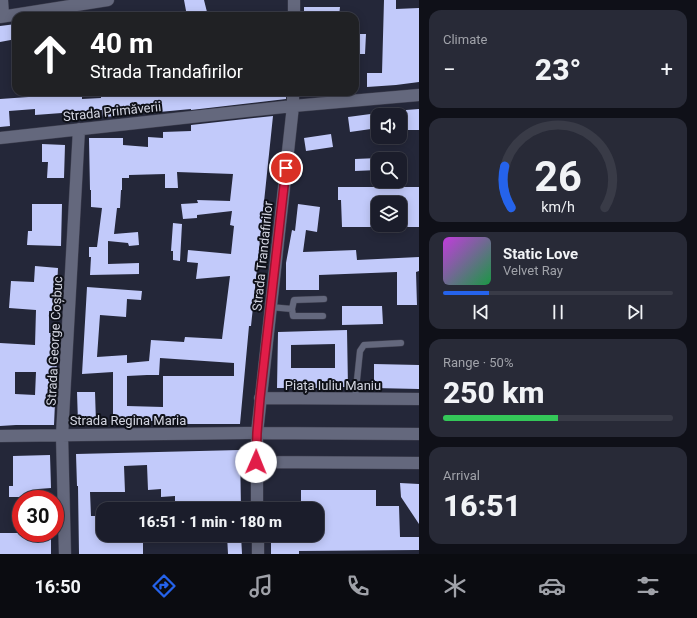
<!DOCTYPE html>
<html lang="en">
<head>
<meta charset="utf-8">
<style>
  :root { --surface:#1b1d2b; --page:#282a37; --text:#f1f3f6; --muted:#a0a2a9; --line:#393b47; --accent:#2563eb }
  body { margin:0; font-family:Roboto,sans-serif; background:var(--page); color:var(--text); height:100vh; display:flex; flex-direction:column; font-size:15px; white-space:nowrap }
  * { box-sizing:border-box; margin:0 }
  p { font-size:13px; color:var(--muted) }
  .icon { flex:none; width:22px; height:22px; fill:none; stroke:currentColor; stroke-width:2; stroke-linecap:round; stroke-linejoin:round }
  .map { position:relative; flex:1; overflow:hidden }
  .details { display:flex; flex-direction:column; gap:10px; padding:10px; background:#0f1018; width:278px }
  .details>* { flex:none }
  .hud { position:absolute; left:12px; top:12px; width:347px; height:84px; border-radius:12px; box-shadow:0 2px 10px #0003,0 0 0 1px var(--line); background:#202124; color:#fff; overflow:hidden }
  .controls { position:absolute; left:371px; top:108px; display:grid; gap:8px }
  .controls a { display:grid; place-items:center; width:36px; height:36px; border-radius:8px; background:var(--surface); box-shadow:0 2px 10px #0003,0 0 0 1px var(--line); font-size:20px }
  .speed { position:absolute; left:12px; top:490px; display:flex; gap:8px; font-size:20px; font-weight:700; text-align:center }
  .speed>* { display:grid; place-content:center; width:52px; height:52px; border-radius:50%; background:var(--surface); box-shadow:0 2px 10px #0003,0 0 0 1px var(--line); line-height:1 }
  .speed .limit { border:6px solid #d22; background:#fff; color:#111 }
  .pin { position:absolute; display:grid; place-items:center; width:34px; height:34px; color:#fff; margin:-17px; border:2px solid #fff; border-radius:50%; box-shadow:0 1px 4px #0007 }
  .me { position:absolute; width:44px; margin:-22px; rotate:1deg; stroke-linejoin:round; filter:drop-shadow(0 0 3px #0008) }
  .turn { display:flex; align-items:center; gap:14px; height:84px; padding:0 12px; font-size:18px }
  .turn .icon { width:52px; height:52px; stroke-width:2.5 }
  .turn b { display:block; font-size:28px; line-height:34px }
  .big { font-size:30px; font-weight:800; line-height:1.1 }
  .details .widget { flex:1; display:flex; flex-direction:column; justify-content:center; gap:6px; min-width:0; padding:0 14px; border-radius:12px; background:var(--page) }
  .details .dial { align-items:center; gap:0 }
  .dial svg { height:104px; overflow:visible; fill:none; stroke:var(--line); stroke-width:7; stroke-linecap:round; text-anchor:middle }
  .dial text { fill:var(--text); stroke:none }
  .song { display:flex; align-items:center; gap:12px }
  .cover { width:48px; height:48px; border-radius:6px; background:linear-gradient(135deg,hsl(290 70% 55%),hsl(140 70% 35%)) }
  .played { height:4px; border-radius:2px; background:linear-gradient(90deg,var(--accent) 20%,var(--line) 20%) }
  .keys { display:flex; justify-content:space-around; direction:ltr }
  .heat { display:flex; justify-content:space-between; align-items:center; font-size:22px; direction:ltr }
  .charge { height:6px; border-radius:3px; background:linear-gradient(90deg,#34c759 50%,var(--line) 0) }
  .trip { position:absolute; left:96px; top:502px; width:228px; height:40px; border-radius:12px; background:var(--surface); box-shadow:0 2px 10px #0003,0 0 0 1px var(--line); font-weight:800; line-height:40px; text-align:center }
  .menu { display:flex; height:64px; justify-content:space-around; align-items:center; background:#0b0c11; color:var(--muted) }
  .menu .icon { width:28px; height:28px }
  .menu .active { color:var(--accent) }
  .menu b { font-size:18px; color:var(--text) }
  main { display:flex; flex:1; min-height:0 }
  .map>svg:first-child { display:block }
</style>
</head>
<body>
<main>
<div class="map">
<svg width="419" height="554" viewBox="0 0 419 554">
  <rect width="100%" height="100%" fill="#242739"/>
  <path fill="#c2cafa" fill-rule="evenodd" d="M 184,0 L 204,0 L 207,12 L 187,16 Z
    M 384,0 L 396,0 L 396,9 L 419,8 L 419,82 L 396,85 L 367,87 L 367,73 L 382,73 Z
    M 304,7 L 340,7 L 339,16 L 304,16 Z
    M 16,24 L 16,39 L 0,42 L 0,26 Z
    M 355,34 L 366,34 L 365,54 L 355,54 Z
    M 57,92 L 82,92 L 82,99 L 101,98 L 101,92 L 286,92 L 286,99 L 191,110 L 191,109 L 159,112 L 158,108 L 131,111 L 131,115 L 103,117 L 102,110 L 35,115 L 35,109 L 9,111 L 10,126 L 0,127 L 0,99 L 57,95 Z
    M 419,109 L 419,130 L 407,130 L 406,110 Z
    M 378,113 L 378,128 L 350,132 L 348,117 Z
    M 273,116 L 251,326 L 249,326 L 240,424 L 160,424 L 160,421 L 113,421 L 113,372 L 82,374 L 87,287 L 142,291 L 141,300 L 127,299 L 126,317 L 100,315 L 97,357 L 127,355 L 127,363 L 149,361 L 151,340 L 184,342 L 185,337 L 222,339 L 230,276 L 196,279 L 198,263 L 187,262 L 188,250 L 231,254 L 234,226 L 230,225 L 232,211 L 197,215 L 197,218 L 183,219 L 181,204 L 198,203 L 197,200 L 230,201 L 233,174 L 177,172 L 178,188 L 165,188 L 165,174 L 129,175 L 129,178 L 122,178 L 122,190 L 121,190 L 120,208 L 117,208 L 114,234 L 138,232 L 139,245 L 129,246 L 128,243 L 108,241 L 108,264 L 139,263 L 139,274 L 90,275 L 91,257 L 89,257 L 89,247 L 97,247 L 102,208 L 91,207 L 91,190 L 90,190 L 89,138 L 123,138 L 123,145 L 148,147 L 148,137 L 163,138 L 163,132 L 191,131 L 191,125 ZM 160,358 L 234,363 L 234,376 L 163,376 L 163,407 L 127,406 L 127,376 L 147,375 L 159,375 Z
    M 331,134 L 333,147 L 306,151 L 304,138 Z
    M 42,144 L 65,145 L 64,178 L 47,178 L 48,162 L 42,162 Z
    M 378,158 L 378,170 L 355,171 L 355,159 Z
    M 338,187 L 419,187 L 419,227 L 400,227 L 400,200 L 378,200 L 378,227 L 342,227 L 341,200 L 338,200 Z
    M 32,204 L 62,204 L 61,246 L 27,245 L 28,231 L 32,231 Z
    M 298,204 L 320,207 L 317,232 L 306,230 L 303,252 L 356,250 L 357,260 L 419,257 L 419,271 L 416,272 L 417,305 L 397,305 L 397,272 L 319,275 L 319,290 L 286,290 L 286,263 L 292,230 L 295,231 Z
    M 173,223 L 182,224 L 180,261 L 173,260 L 173,251 L 171,251 Z
    M 35,266 L 58,268 L 56,311 L 49,311 L 49,333 L 55,333 L 55,358 L 57,358 L 54,425 L 16,425 L 0,426 L 0,343 L 35,345 L 36,310 L 9,308 L 11,281 L 34,282 ZM 15,372 L 36,372 L 35,395 L 15,394 Z
    M 342,306 L 382,306 L 383,324 L 342,325 Z
    M 347,330 L 348,387 L 335,387 L 335,391 L 327,391 L 327,388 L 277,388 L 278,332 ZM 335,344 L 335,368 L 291,368 L 291,345 Z
    M 374,364 L 419,365 L 419,389 L 374,388 Z
    M 77,392 L 95,392 L 96,423 L 78,423 Z
    M 240,450 L 241,509 L 227,509 L 227,505 L 175,506 L 175,496 L 161,497 L 161,489 L 148,490 L 147,465 L 124,466 L 125,492 L 90,492 L 91,516 L 103,516 L 103,539 L 143,538 L 143,554 L 79,554 L 78,486 L 77,486 L 76,454 Z
    M 50,455 L 51,488 L 38,489 L 38,497 L 9,497 L 9,486 L 13,486 L 13,456 Z
    M 400,483 L 419,484 L 419,524 L 401,497 Z
    M 301,490 L 376,490 L 376,506 L 399,506 L 400,537 L 419,537 L 419,550 L 299,551 L 299,554 L 271,554 L 271,537 L 302,537 L 302,535 L 317,535 L 317,509 L 301,509 Z
    M 0,533 L 51,533 L 51,554 L 0,554 Z
    M 227,535 L 241,535 L 242,554 L 228,554 Z"/>
  <g fill="none" stroke-linecap="round" stroke-linejoin="round">
    <defs>
      <path id="service" d="M 270,307 L 292,309 L 293,316 L 323,316
        M 292,309 L 294,300 L 324,299
        M 355,399 L 360,351 L 364,345 L 401,343"/>
      <path id="minor" d="M 2,0 L 3,16
        M 294,16 L 294,0
        M 0,17 L 108,0
        M 0,138 L 293,106 L 419,95
        M 260,398 L 419,399
        M 0,436 L 246,433 L 419,434
        M 257,462 L 419,463
        M 257,509 L 257,433 L 293,106 L 293,92
        M 258,535 L 258,554
        M 65,554 L 62,435 L 79,129"/>
    </defs>
    <use href="#service" stroke="#414252" stroke-width="7"/>
    <use href="#minor" stroke="#414252" stroke-width="13"/>
    <use href="#service" stroke="#64687d" stroke-width="6"/>
    <use href="#minor" stroke="#64687d" stroke-width="12"/>
  </g>
  <g fill="none" stroke-linecap="round" stroke-linejoin="round">
    <defs>
      <path id="route" d="M 256,462 L 257,433 L 260,398 L 286,168"/>
    </defs>
    <use href="#route" stroke="#92132f" stroke-width="10"/>
    <use href="#route" stroke="#e11d48" stroke-width="7"/>
  </g>
  <g text-anchor="middle" stroke-width="4" stroke-linejoin="round" paint-order="stroke">
    <g font-size="13" fill="#d3d5e1" stroke="#0f1119">
      <text transform="translate(112 111) rotate(-6)" y="5">Strada Primăverii</text>
      <text transform="translate(262 256) rotate(-84)" y="5">Strada Trandafirilor</text>
      <text transform="translate(54 341) rotate(-87)" y="5">Strada George Coșbuc</text>
      <text x="333" y="390">Piața Iuliu Maniu</text>
      <text x="128" y="425">Strada Regina Maria</text>
    </g>
  </g>
</svg>
<div class="controls">
<a><svg class="icon" aria-label="sound" viewBox="0 0 24 24"><path d="M4 9h4l5-4v14l-5-4H4zM17 9q2 3 0 6"/></svg></a>
<a><svg class="icon" aria-label="search" viewBox="0 0 24 24"><circle cx="10" cy="10" r="6"/><path d="M15 15l6 6"/></svg></a>
<a><svg class="icon" aria-label="layers" viewBox="0 0 24 24"><path d="M12 4l9 5-9 5-9-5zM3 14l9 5 9-5"/></svg></a>
</div>
<div class="speed"><div class="limit">30</div></div>
<div class="pin" style="left:286px;top:168px;background:#d93025"><svg class="icon" aria-label="arrive" viewBox="0 0 24 24"><path d="M6 21V4h12l-3 4 3 4H6"/></svg></div>
<svg class="me" style="left:256px;top:462px" viewBox="-20 -20 40 40"><circle r="19" fill="#fff"/><path d="M0-13L10 11 0 6-10 11z" fill="#e11d48"/></svg>
<div class="trip">16:51 · 1 min · 180 m</div>
<div class="hud">
<div class="turn"><svg class="icon" aria-label="ahead" viewBox="0 0 24 24"><path d="M12 20V5M6 11l6-6 6 6"/></svg><div><b>40 m</b>Strada Trandafirilor</div></div>
</div>
</div>
<section class="details">
<div class="widget"><p>Climate</p>
<div class="heat"><a>−</a><b class="big">23°</b><a>+</a></div>
</div>
<div class="widget dial"><svg viewBox="0 0 100 80">
<path d="M14 69A42 42 0 1 1 86 69"/>
<path d="M14 69A42 42 0 0 1 9 37" stroke="#2563eb"/>
<text x="50" y="56" font-size="32" font-weight="700">26</text>
<text x="50" y="72" font-size="11">km/h</text>
</svg></div>
<div class="widget">
<div class="song"><i class="cover"></i><div><b>Static Love</b><p>Velvet Ray</p></div></div>
<div class="played"></div>
<div class="keys"><svg class="icon" aria-label="previous" viewBox="0 0 24 24"><path d="M18 5L8 12l10 7zM5 5v14"/></svg><svg class="icon" aria-label="pause" viewBox="0 0 24 24"><path d="M8 5v14M16 5v14"/></svg><svg class="icon" aria-label="next" viewBox="0 0 24 24"><path d="M6 5l10 7-10 7zM19 5v14"/></svg></div>
</div>
<div class="widget"><p>Range · 50%</p><b class="big">250 km</b><div class="charge"></div></div>
<div class="widget"><p>Arrival</p><b class="big">16:51</b></div>
</section>
</main>
<nav class="menu">
<b>16:50</b>
<svg class="icon active" aria-label="directions" viewBox="0 0 24 24"><path d="M12 3l9 9-9 9-9-9zM9 14v-3h6M13 9l2 2-2 2"/></svg>
<svg class="icon" aria-label="music" viewBox="0 0 24 24"><path d="M9 18V5l10-2v13"/><circle cx="6" cy="18" r="3"/><circle cx="16" cy="16" r="3"/></svg>
<svg class="icon" aria-label="phone" viewBox="0 0 24 24"><path d="M5 4h4l2 5-3 2q2 4 5 5l2-3 5 2v4C11 20 4 13 5 4z"/></svg>
<svg class="icon" aria-label="climate" viewBox="0 0 24 24"><path d="M12 3v18M4 7l16 10M4 17L20 7"/></svg>
<svg class="icon" aria-label="car" viewBox="0 0 24 24"><path d="M5 17H2v-5l4-1 3-4h7l3 4 3 1v5h-3M9 17h6M6 11h13"/><circle cx="7" cy="17" r="2"/><circle cx="17" cy="17" r="2"/></svg>
<svg class="icon" aria-label="filters" viewBox="0 0 24 24"><path d="M4 7h16M4 17h16"/><circle cx="9" cy="7" r="2"/><circle cx="15" cy="17" r="2"/></svg>
</nav>
</body>
</html>
